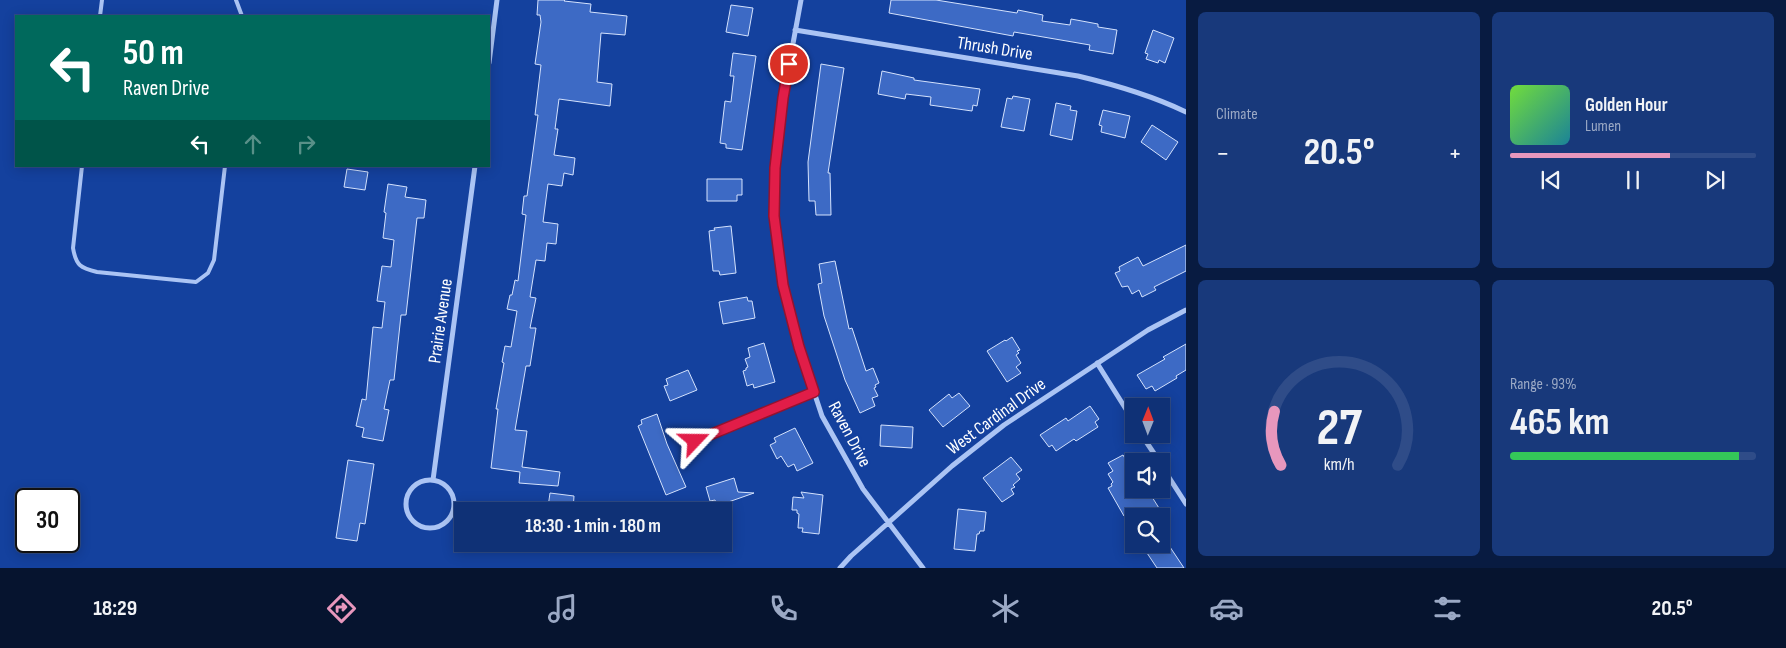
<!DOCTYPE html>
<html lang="en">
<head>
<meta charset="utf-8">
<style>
  :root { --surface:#0f3176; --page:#18397b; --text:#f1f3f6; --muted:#9ba9c5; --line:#2f4c88; --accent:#e797bd }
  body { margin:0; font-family:"Sofia Sans Condensed",sans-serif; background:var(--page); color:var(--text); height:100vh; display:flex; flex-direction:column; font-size:19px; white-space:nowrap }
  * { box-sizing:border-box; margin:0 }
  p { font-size:16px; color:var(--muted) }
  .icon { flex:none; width:28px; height:28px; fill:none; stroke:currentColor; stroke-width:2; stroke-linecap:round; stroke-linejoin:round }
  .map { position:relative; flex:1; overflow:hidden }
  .panel { display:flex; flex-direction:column; gap:12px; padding:12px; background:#081b41; width:600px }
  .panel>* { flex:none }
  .guide { position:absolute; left:15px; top:15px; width:475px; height:152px; border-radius:0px; box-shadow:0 2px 12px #0003,0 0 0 1px var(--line); background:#00695c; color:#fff; overflow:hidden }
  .needle { width:32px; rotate:1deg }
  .controls { position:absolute; left:1125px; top:398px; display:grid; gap:10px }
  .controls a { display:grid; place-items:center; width:45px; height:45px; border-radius:0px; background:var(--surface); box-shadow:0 2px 12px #0003,0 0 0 1px var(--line); font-size:25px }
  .speed { position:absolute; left:15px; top:488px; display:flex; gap:10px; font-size:25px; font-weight:700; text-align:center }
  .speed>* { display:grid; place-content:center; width:65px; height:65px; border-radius:50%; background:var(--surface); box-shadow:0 2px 12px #0003,0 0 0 1px var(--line); line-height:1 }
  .speed .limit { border:2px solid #111; border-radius:8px; background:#fff; color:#111 }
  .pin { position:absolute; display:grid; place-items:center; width:42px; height:42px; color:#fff; margin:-21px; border:2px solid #fff; border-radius:50%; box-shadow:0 1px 5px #0007 }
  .me { position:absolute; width:55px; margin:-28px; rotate:67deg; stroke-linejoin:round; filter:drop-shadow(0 0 4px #0008) }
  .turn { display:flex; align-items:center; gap:18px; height:105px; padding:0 25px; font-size:22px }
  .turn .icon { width:65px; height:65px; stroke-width:2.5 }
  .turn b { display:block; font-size:35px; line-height:42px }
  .lanes { display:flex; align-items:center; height:48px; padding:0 25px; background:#0003; justify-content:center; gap:25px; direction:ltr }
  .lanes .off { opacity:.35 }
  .big { font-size:38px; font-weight:700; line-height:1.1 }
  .panel .tile { flex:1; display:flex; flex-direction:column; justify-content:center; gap:8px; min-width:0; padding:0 18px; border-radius:8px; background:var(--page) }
  .panel .dial { align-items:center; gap:0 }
  .dial svg { height:130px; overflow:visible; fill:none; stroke:var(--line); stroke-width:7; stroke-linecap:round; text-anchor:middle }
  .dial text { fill:var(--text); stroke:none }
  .song { display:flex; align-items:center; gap:15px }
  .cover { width:60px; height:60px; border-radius:8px; background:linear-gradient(135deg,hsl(100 70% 55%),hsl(190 70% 35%)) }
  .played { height:5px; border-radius:2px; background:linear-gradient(90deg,var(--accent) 65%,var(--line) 65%) }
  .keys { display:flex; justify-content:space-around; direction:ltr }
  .heat { display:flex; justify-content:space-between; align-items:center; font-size:28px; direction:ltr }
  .charge { height:8px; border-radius:4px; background:linear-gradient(90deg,#34c759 93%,var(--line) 0) }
  .panel .tiles { flex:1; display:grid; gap:12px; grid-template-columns:repeat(2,1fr) }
  .trip { position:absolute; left:454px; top:502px; width:278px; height:50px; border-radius:0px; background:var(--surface); box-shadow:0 2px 12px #0003,0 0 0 1px var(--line); font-weight:700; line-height:50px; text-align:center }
  .dock { display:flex; height:80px; justify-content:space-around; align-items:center; background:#06142f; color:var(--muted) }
  .dock .icon { width:35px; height:35px }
  .dock .on { color:var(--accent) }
  .dock b { font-size:22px; color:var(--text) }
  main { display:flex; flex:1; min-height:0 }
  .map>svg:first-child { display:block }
</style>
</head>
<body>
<main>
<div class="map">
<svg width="1186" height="568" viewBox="0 0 1186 568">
  <rect width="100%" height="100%" fill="#14419e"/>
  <path fill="#3d6ac5" stroke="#d4e2fd" d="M 538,0 L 565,0 L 564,1 L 591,4 L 590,12 L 627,16 L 625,35 L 601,33 L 597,82 L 612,84 L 610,106 L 559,99 L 555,129 L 558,129 L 554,155 L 575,158 L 573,175 L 564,173 L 562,186 L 548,184 L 543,222 L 558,224 L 556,244 L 547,243 L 545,261 L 536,260 L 530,297 L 536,298 L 530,328 L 536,328 L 530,366 L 526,366 L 515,430 L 527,431 L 522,467 L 560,472 L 558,486 L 519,483 L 520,472 L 491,468 L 498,409 L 496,409 L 504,363 L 502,362 L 505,346 L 511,347 L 517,311 L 507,309 L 510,295 L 512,295 L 515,280 L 518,281 L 526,215 L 522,214 L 524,196 L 527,196 L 538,115 L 535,115 L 541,65 L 535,64 L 541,22 L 540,15 L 537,15 Z
    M 891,0 L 936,0 L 1017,13 L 1018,10 L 1043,15 L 1042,21 L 1070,25 L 1071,19 L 1098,24 L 1098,27 L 1117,30 L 1113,54 L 1089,50 L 1090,45 L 1014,32 L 1013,36 L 889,13 Z
    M 731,5 L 753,8 L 748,36 L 726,32 Z
    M 1153,30 L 1174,38 L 1165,63 L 1159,60 L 1158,63 L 1146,59 L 1148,54 L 1145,53 Z
    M 733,53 L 756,56 L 742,150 L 726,148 L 726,144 L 720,143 L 725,101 L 731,102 L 734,76 L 730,76 Z
    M 821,64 L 844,68 L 828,173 L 830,173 L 831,215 L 816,215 L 815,201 L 809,201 L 808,162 Z
    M 882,71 L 914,78 L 914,80 L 980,89 L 977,106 L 973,105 L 972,111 L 930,105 L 931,97 L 906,94 L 905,99 L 878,94 Z
    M 1013,96 L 1030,99 L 1024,131 L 1001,127 L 1007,98 L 1012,99 Z
    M 1056,103 L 1071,106 L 1070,110 L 1077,111 L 1072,140 L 1050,135 Z
    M 1103,110 L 1130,116 L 1125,138 L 1101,132 L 1102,126 L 1099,125 Z
    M 1152,125 L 1178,142 L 1166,160 L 1141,142 Z
    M 347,169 L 368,172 L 365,190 L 344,187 Z
    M 707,179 L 742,179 L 742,195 L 737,195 L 737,201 L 707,201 Z
    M 388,184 L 407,187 L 405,197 L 426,200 L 424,218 L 417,218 L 406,315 L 401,315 L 394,380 L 390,380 L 384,409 L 389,410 L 383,441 L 362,437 L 364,428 L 356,426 L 362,399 L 366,400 L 373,327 L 382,328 L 385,302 L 377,301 L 382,266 L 391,267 L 394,240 L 383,238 L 386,213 L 384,212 Z
    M 731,226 L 736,273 L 720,275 L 719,271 L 713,271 L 709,231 L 715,230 L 714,228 Z
    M 1186,245 L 1186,271 L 1154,287 L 1156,290 L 1142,297 L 1139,290 L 1132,294 L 1128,286 L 1122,287 L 1115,273 L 1120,271 L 1119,267 L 1138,257 L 1143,266 Z
    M 835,261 L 849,329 L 852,328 L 866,371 L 873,368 L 879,383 L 875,385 L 876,387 L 874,388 L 878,396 L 872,398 L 875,406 L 860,413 L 845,380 L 824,316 L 818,284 L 822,283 L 819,264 Z
    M 747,297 L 748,301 L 752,301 L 755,318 L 723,324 L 719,302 Z
    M 1012,337 L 1020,350 L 1017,351 L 1019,353 L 1016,355 L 1021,363 L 1016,367 L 1021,373 L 1007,382 L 987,351 L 1005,340 L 1006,341 Z
    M 764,343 L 775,382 L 754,388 L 753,384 L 747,386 L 743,371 L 746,370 L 746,368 L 748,367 L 745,359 L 750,357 L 748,348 Z
    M 1186,344 L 1186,370 L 1176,376 L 1177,378 L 1155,391 L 1152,386 L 1146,389 L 1137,375 L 1165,359 L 1163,357 Z
    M 688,370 L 697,390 L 670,401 L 664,386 L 668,385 L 666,379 Z
    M 959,393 L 970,406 L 943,427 L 929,410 L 949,394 L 952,398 Z
    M 1090,406 L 1099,419 L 1095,422 L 1098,427 L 1076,441 L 1074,439 L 1056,451 L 1052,445 L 1049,447 L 1040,435 L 1066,418 L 1068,421 Z
    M 657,414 L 667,444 L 686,487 L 666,495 L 638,426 L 642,424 L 641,420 Z
    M 881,425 L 913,427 L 912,448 L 880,446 Z
    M 795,428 L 813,463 L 797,471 L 794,464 L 788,467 L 781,456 L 777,459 L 770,445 L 776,442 L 774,438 Z
    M 1123,455 L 1134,474 L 1134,489 L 1147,489 L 1164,516 L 1124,516 L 1108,488 L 1112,486 L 1111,484 L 1113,482 L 1108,474 L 1113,471 L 1108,463 Z
    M 1011,457 L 1022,470 L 1016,474 L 1020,479 L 1013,485 L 1015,487 L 1011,489 L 1014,494 L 1002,502 L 983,478 Z
    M 348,460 L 374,464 L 365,524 L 360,523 L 357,541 L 336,538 Z
    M 734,478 L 738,492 L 754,493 L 717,506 L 715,500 L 710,501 L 706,487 Z
    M 801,492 L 823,495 L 819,534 L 802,532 L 803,528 L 798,528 L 799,514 L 797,513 L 797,510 L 792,510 L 793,497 L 804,498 Z
    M 550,493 L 574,496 L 573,510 L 548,507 Z
    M 958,509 L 986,512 L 984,531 L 980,531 L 979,534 L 977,534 L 975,551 L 954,549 Z
    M 1141,544 L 1168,544 L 1184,568 L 1157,568 Z"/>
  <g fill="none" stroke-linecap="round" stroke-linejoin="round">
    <path stroke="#abc4f4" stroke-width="4" d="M 236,0 L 242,16
      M 100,16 L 102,0
      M 82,166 L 73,248 C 76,266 81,268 97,272 L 196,282 L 208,273 L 214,260 L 225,166"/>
    <path stroke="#abc4f4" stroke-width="5" d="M 801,0 L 783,98 L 775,168 L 774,216 L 783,285 L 799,347 L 822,416 L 863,489 L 923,568
      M 795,30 L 1078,76 C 1116,85 1151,95 1186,112
      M 489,63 L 497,0
      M 1097,363 L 1134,422
      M 1141,434 L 1159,461
      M 695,441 L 814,392
      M 1161,465 L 1186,504
      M 433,480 L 475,166
      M406 504a24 24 0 1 1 48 0a24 24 0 1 1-48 0Z
      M 840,568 L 851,556 L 952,466 L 1004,425 L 1148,330 L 1186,310"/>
  </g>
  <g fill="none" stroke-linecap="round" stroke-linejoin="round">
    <defs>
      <path id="route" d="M 695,441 L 814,392 L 799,347 L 783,285 L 774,216 L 775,168 L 783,98 L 789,64"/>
    </defs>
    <use href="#route" stroke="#92132f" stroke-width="12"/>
    <use href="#route" stroke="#e11d48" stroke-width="9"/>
  </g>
  <g text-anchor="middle" stroke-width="5" stroke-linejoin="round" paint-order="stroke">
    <g font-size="18" fill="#fff" stroke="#14419e">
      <text transform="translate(995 48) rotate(9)" y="6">Thrush Drive</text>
      <text transform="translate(440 321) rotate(-82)" y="6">Prairie Avenue</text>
      <text transform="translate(996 416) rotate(-36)" y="6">West Cardinal Drive</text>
      <text transform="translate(850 434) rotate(62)" y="6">Raven Drive</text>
    </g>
  </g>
</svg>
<div class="controls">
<a><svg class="needle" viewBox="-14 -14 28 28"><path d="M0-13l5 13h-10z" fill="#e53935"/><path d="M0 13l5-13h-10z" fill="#9ba9c5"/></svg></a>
<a><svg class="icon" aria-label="sound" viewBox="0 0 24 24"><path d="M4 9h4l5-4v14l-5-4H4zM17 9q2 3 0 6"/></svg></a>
<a><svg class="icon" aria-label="search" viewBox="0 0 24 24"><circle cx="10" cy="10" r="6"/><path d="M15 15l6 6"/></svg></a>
</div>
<div class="speed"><div class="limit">30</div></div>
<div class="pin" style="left:789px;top:64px;background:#d93025"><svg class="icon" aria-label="arrive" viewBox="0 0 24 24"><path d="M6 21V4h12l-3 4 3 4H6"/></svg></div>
<svg class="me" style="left:695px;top:441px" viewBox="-20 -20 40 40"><path d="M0-17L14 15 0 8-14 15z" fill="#e11d48" stroke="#fff" stroke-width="4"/></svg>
<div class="trip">18:30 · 1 min · 180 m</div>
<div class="guide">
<div class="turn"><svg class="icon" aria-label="left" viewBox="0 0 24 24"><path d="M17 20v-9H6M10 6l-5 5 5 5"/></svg><div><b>50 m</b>Raven Drive</div></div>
<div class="lanes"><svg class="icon" aria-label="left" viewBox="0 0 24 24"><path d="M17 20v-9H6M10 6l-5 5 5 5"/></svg><svg class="icon off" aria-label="ahead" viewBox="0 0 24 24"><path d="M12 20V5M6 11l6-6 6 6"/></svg><svg class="icon off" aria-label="right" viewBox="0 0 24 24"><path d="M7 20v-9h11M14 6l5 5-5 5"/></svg></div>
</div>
</div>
<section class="panel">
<div class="tiles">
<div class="tile"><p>Climate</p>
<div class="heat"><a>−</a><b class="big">20.5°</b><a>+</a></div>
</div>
<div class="tile">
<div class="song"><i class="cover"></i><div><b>Golden Hour</b><p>Lumen</p></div></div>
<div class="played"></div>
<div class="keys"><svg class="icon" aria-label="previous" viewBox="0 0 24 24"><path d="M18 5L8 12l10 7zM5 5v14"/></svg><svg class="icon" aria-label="pause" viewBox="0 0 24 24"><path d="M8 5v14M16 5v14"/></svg><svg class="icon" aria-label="next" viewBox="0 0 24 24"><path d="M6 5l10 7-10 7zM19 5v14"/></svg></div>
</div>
<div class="tile dial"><svg viewBox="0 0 100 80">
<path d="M14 69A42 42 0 1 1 86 69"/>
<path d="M14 69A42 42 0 0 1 10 36" stroke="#e797bd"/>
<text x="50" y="56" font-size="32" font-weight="700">27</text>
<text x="50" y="72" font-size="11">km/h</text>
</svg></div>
<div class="tile"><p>Range · 93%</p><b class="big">465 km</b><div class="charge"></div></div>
</div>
</section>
</main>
<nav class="dock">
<b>18:29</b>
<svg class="icon on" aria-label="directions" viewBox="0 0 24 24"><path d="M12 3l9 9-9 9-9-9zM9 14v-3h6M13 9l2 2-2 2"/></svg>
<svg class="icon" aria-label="music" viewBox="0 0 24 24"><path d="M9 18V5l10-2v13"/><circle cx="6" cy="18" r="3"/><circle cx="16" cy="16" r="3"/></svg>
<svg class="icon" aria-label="phone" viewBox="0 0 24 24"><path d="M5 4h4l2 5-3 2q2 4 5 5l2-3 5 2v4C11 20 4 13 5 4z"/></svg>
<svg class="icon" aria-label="climate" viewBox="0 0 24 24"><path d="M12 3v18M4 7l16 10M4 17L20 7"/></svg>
<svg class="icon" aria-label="car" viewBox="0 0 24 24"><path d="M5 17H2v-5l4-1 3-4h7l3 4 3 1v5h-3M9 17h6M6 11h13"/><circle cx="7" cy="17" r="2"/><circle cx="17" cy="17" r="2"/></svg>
<svg class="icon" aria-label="filters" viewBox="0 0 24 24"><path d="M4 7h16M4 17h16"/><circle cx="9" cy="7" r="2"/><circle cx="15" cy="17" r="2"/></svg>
<b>20.5°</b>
</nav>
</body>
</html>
